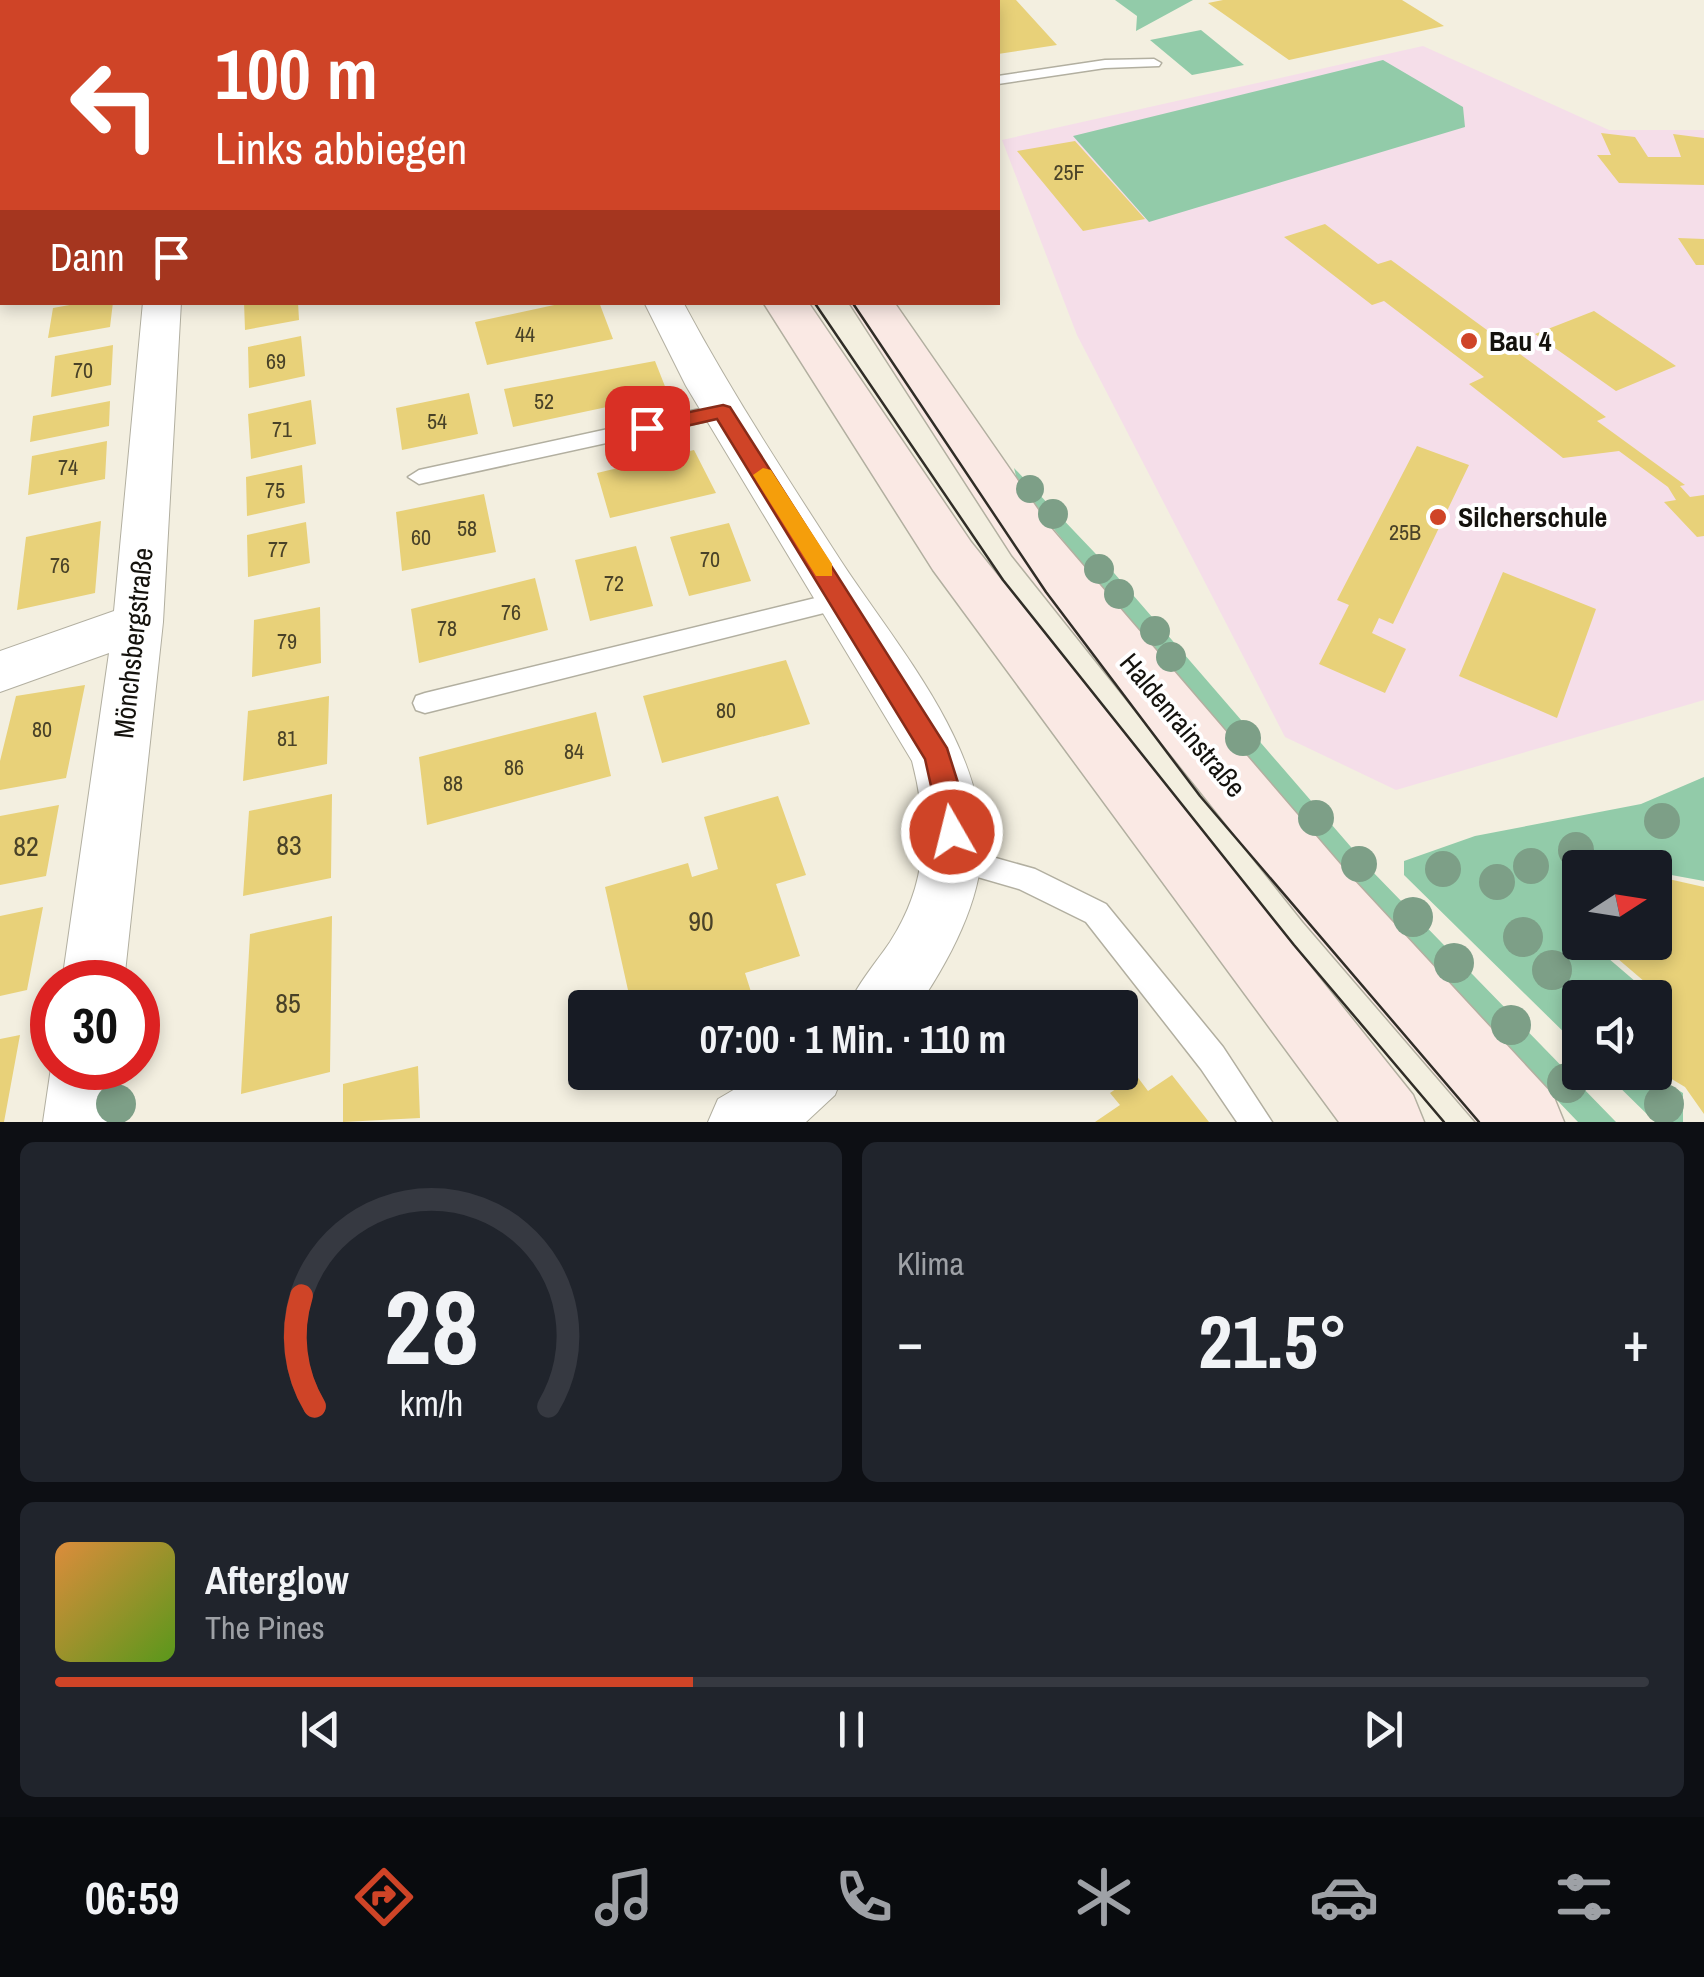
<!DOCTYPE html>
<html lang="de">
<head>
<meta charset="utf-8">
<style>
  :root { --surface:#171b24; --page:#20242c; --text:#f1f3f6; --muted:#9ea1a6; --line:#363941; --accent:#cf4427 }
  body { margin:0; font-family:"Archivo Narrow",sans-serif; background:var(--page); color:var(--text); height:100vh; display:flex; flex-direction:column; font-size:38px; white-space:nowrap }
  * { box-sizing:border-box; margin:0 }
  p { font-size:32px; color:var(--muted) }
  .icon { flex:none; width:55px; height:55px; fill:none; stroke:currentColor; stroke-width:2; stroke-linecap:round; stroke-linejoin:round }
  .map { position:relative; height:1122px; overflow:hidden }
  .sheet { display:flex; flex-direction:column; gap:20px; padding:20px; background:#0d0f14; flex:1 }
  .sheet>* { flex:none }
  .guide { position:absolute; left:0px; top:0px; width:1000px; height:305px; box-shadow:0 5px 15px #0003; background:#cf4427; color:#fff; overflow:hidden }
  .needle { width:65px; rotate:78deg }
  .tools { position:absolute; left:1562px; top:850px; display:grid; gap:20px }
  .tools a { display:grid; place-items:center; width:110px; height:110px; border-radius:10px; background:var(--surface); box-shadow:0 5px 15px #0003; font-size:50px }
  .speed { position:absolute; left:30px; top:960px; display:flex; gap:20px; font-size:50px; font-weight:700; text-align:center }
  .speed>* { display:grid; place-content:center; width:130px; height:130px; border-radius:50%; background:var(--surface); box-shadow:0 5px 15px #0003; line-height:1 }
  .speed .limit { border:15px solid #d22; background:#fff; color:#111 }
  .pin { position:absolute; display:grid; place-items:center; width:85px; height:85px; color:#fff; margin:-42px; border-radius:20px; box-shadow:0 5px 15px #0006 }
  .me { position:absolute; width:110px; margin:-55px; rotate:352deg; stroke-linejoin:round; filter:drop-shadow(0 0 8px #0008) }
  .turn { display:flex; align-items:center; gap:35px; height:210px; padding:0 50px; font-size:45px }
  .turn .icon { width:130px; height:130px; stroke-width:2.5 }
  .turn b { display:block; font-size:70px; line-height:85px }
  .then { display:flex; align-items:center; height:95px; padding:0 50px; background:#0003; gap:20px; font-size:38px }
  .big { font-size:75px; font-weight:800; line-height:1.1 }
  .sheet .card { flex:1; display:flex; flex-direction:column; justify-content:center; gap:15px; min-width:0; padding:0 35px; border-radius:15px; background:var(--page) }
  .sheet .dial { align-items:center; gap:0 }
  .dial svg { height:260px; overflow:visible; fill:none; stroke:var(--line); stroke-width:7; stroke-linecap:round; text-anchor:middle }
  .dial text { fill:var(--text); stroke:none }
  .song { display:flex; align-items:center; gap:30px }
  .cover { width:120px; height:120px; border-radius:15px; background:linear-gradient(135deg,hsl(30 70% 55%),hsl(90 70% 35%)) }
  .played { height:10px; border-radius:5px; background:linear-gradient(90deg,var(--accent) 40%,var(--line) 40%) }
  .keys { display:flex; justify-content:space-around; direction:ltr }
  .heat { display:flex; justify-content:space-between; align-items:center; font-size:55px; direction:ltr }
  .sheet .tiles { flex:1; display:grid; gap:20px; grid-template-columns:1fr 1fr }
  .card:last-child { grid-column:span 2 }
  .trip { position:absolute; left:568px; top:990px; width:570px; height:100px; border-radius:10px; background:var(--surface); box-shadow:0 5px 15px #0003; font-weight:800; line-height:100px; text-align:center }
  .tab-bar { display:flex; height:160px; justify-content:space-around; align-items:center; background:#090b0e; color:var(--muted) }
  .tab-bar .icon { width:70px; height:70px }
  .tab-bar .on { color:var(--accent) }
  .tab-bar b { font-size:45px; color:var(--text) }
  .map>svg:first-child { display:block }
</style>
</head>
<body>
<div class="map">
<svg width="1704" height="1122" viewBox="0 0 1704 1122">
  <rect width="100%" height="100%" fill="#f3efe0"/>
  <path fill="#f5dee9" d="M 1423,46 L 1609,130 L 1704,130 L 1704,700 L 1396,790 L 1285,737 L 1077,335 L 1002,140 Z"/>
  <path fill="#92cba9" d="M 1115,0 L 1193,0 L 1136,31 L 1137,16 Z
    M 1201,30 L 1244,65 L 1192,75 L 1150,40 Z
    M 1383,60 L 1463,107 L 1465,127 L 1149,222 L 1073,136 Z
    M 1014,468 L 1114,573 L 1370,869 L 1616,1122 L 1578,1122 C 1388,925 1208,721 1036,507 L 1018,484 Z
    M 1704,777 L 1704,881 L 1655,872 L 1655,868 L 1580,868 L 1580,942 L 1607,943 L 1594,946 L 1643,988 L 1645,997 L 1580,998 L 1580,1048 L 1404,875 L 1404,861 L 1475,836 L 1641,804 Z
    M 1605,1073 L 1650,1073 L 1683,1093 L 1683,1122 L 1655,1122 Z"/>
  <path fill="#e8d179" d="M 998,0 L 1016,0 L 1057,45 L 998,54 Z
    M 1223,0 L 1402,0 L 1444,26 L 1289,60 L 1208,3 Z
    M 1601,133 L 1635,137 L 1648,157 L 1681,157 L 1673,134 L 1704,138 L 1704,185 L 1619,183 L 1597,155 L 1611,155 Z
    M 1075,141 L 1145,219 L 1083,231 L 1017,151 Z
    M 1325,224 L 1378,264 L 1391,260 L 1606,417 L 1597,421 L 1685,485 L 1680,486 L 1690,497 L 1704,495 L 1704,536 L 1697,537 L 1664,502 L 1676,500 L 1668,487 L 1619,451 L 1563,458 L 1469,384 L 1484,377 L 1384,301 L 1372,305 L 1284,237 Z
    M 1678,238 L 1704,239 L 1704,265 L 1696,265 Z
    M 86,302 L 113,302 L 110,327 L 48,338 L 53,308 Z
    M 244,302 L 298,302 L 299,320 L 245,330 Z
    M 568,302 L 599,302 L 613,339 L 487,365 L 475,322 Z
    M 1594,311 L 1676,366 L 1616,391 L 1535,334 Z
    M 301,336 L 305,376 L 249,388 L 248,347 Z
    M 113,345 L 111,385 L 51,397 L 55,356 Z
    M 655,361 L 668,394 L 513,427 L 504,389 Z
    M 469,393 L 478,434 L 402,450 L 396,408 Z
    M 311,400 L 316,444 L 251,459 L 248,414 Z
    M 110,401 L 109,426 L 30,442 L 33,416 Z
    M 107,441 L 105,479 L 28,495 L 32,456 Z
    M 1417,446 L 1469,465 L 1393,624 L 1379,618 L 1372,633 L 1406,649 L 1385,693 L 1319,664 L 1349,605 L 1337,600 Z
    M 694,450 L 716,493 L 610,518 L 597,473 Z
    M 302,465 L 305,503 L 247,516 L 246,477 Z
    M 484,494 L 496,552 L 402,571 L 396,512 Z
    M 101,521 L 95,593 L 17,610 L 26,537 Z
    M 306,522 L 310,563 L 248,577 L 247,535 Z
    M 729,523 L 751,581 L 689,596 L 670,537 Z
    M 636,546 L 653,606 L 590,621 L 575,560 Z
    M 1503,572 L 1596,609 L 1557,718 L 1459,676 Z
    M 535,578 L 548,630 L 419,663 L 411,609 Z
    M 320,607 L 321,663 L 252,677 L 254,620 Z
    M 786,660 L 810,724 L 662,763 L 643,696 Z
    M 85,685 L 66,778 L 0,790 L 0,761 L 16,696 Z
    M 329,696 L 327,764 L 243,781 L 248,711 Z
    M 596,712 L 611,776 L 427,825 L 419,757 Z
    M 332,794 L 331,878 L 243,896 L 249,811 Z
    M 778,796 L 806,875 L 776,884 L 800,956 L 745,973 L 752,995 L 695,1008 L 691,991 L 632,1008 L 605,887 L 688,863 L 692,877 L 718,869 L 704,817 Z
    M 59,805 L 46,876 L 0,885 L 0,816 Z
    M 1655,876 L 1704,887 L 1704,1114 L 1685,1087 L 1655,1069 L 1652,988 L 1604,947 L 1664,939 L 1669,929 L 1655,893 Z
    M 43,907 L 27,990 L 0,996 L 0,916 Z
    M 332,916 L 330,1072 L 241,1094 L 250,934 Z
    M 20,1035 L 4,1122 L 0,1122 L 0,1039 Z
    M 418,1066 L 420,1118 L 343,1122 L 343,1084 Z
    M 1136,1075 L 1148,1091 L 1172,1075 L 1209,1122 L 1095,1122 L 1120,1105 L 1110,1093 Z"/>
  <g fill="none" stroke-linecap="round" stroke-linejoin="round">
    <defs>
      <path id="service" d="M 758,0 L 772,0 L 773,2 L 760,2 Z
        M 1154,59 L 1161,63 L 1159,66 L 1105,68 L 998,84 L 998,76 L 1105,60 Z
        M 723,404 L 730,406 L 733,411 L 730,416 L 419,484 L 408,477 L 419,470 Z
        M 844,591 L 852,594 L 856,600 L 852,606 L 425,713 L 416,710 L 413,703 L 416,696 L 425,693 Z
        M 953,846 L 1035,869 L 1106,904 L 1223,1047 L 1272,1122 L 1237,1122 L 1201,1069 L 1086,922 L 1019,889 L 943,867 L 939,858 L 943,849 Z"/>
      <path id="minor" d="M 157,0 L 185,0 L 185,2 L 157,2 Z
        M 498,0 L 527,0 L 528,2 L 499,2 Z
        M 143,302 L 181,302 L 163,622 L 124,982 L 62,982 L 109,653 L 0,692 L 0,651 L 114,611 Z
        M 644,302 L 683,302 C 731,392 786,476 841,561 C 894,642 980,740 982,841 C 983,899 949,961 917,1008 L 847,1008 C 858,983 875,964 890,942 C 928,883 929,827 912,761 L 686,386 Z
        M 52,1061 L 52,1068 L 114,1068 L 109,1122 L 43,1122 Z
        M 764,1072 L 844,1072 L 835,1095 L 806,1122 L 708,1122 L 718,1099 Z"/>
      <path id="secondary" d="M 620,0 L 654,0 L 655,2 L 622,2 Z
        M 672,0 L 706,0 L 707,2 L 674,2 Z
        M 763,302 L 808,302 L 971,542 L 1413,1095 L 1424,1122 L 1339,1122 L 933,570 Z
        M 849,302 L 894,302 L 1050,527 L 1352,878 L 1553,1095 L 1564,1122 L 1476,1122 L 1304,922 L 1012,555 Z"/>
    </defs>
    <use href="#service" stroke="#b2afa0" stroke-width="3"/>
    <use href="#minor" stroke="#b2afa0" stroke-width="2"/>
    <use href="#secondary" stroke="#b2afa0" stroke-width="3"/>
    <use href="#service" fill="#fff" fill-rule="evenodd"/>
    <use href="#minor" fill="#fff" fill-rule="evenodd"/>
    <use href="#secondary" fill="#fae9e4" fill-rule="evenodd"/>
    <path stroke="#302d27" stroke-width="2.5" d="M 814,302 L 1003,580 L 1294,945 L 1444,1122
      M 852,302 L 1046,592 L 1200,796 L 1479,1122"/>
  </g>
  <g fill="#7d9f87">
    <circle cx="1030" cy="489" r="14"/>
    <circle cx="1053" cy="514" r="15"/>
    <circle cx="1099" cy="569" r="15"/>
    <circle cx="1119" cy="594" r="15"/>
    <circle cx="1155" cy="631" r="15"/>
    <circle cx="1171" cy="657" r="15"/>
    <circle cx="1243" cy="738" r="18"/>
    <circle cx="1316" cy="818" r="18"/>
    <circle cx="1662" cy="821" r="18"/>
    <circle cx="1576" cy="850" r="18"/>
    <circle cx="1359" cy="864" r="18"/>
    <circle cx="1531" cy="866" r="18"/>
    <circle cx="1443" cy="869" r="18"/>
    <circle cx="1497" cy="882" r="18"/>
    <circle cx="1413" cy="917" r="20"/>
    <circle cx="1523" cy="937" r="20"/>
    <circle cx="1454" cy="963" r="20"/>
    <circle cx="1552" cy="970" r="20"/>
    <circle cx="1511" cy="1025" r="20"/>
    <circle cx="1567" cy="1083" r="20"/>
    <circle cx="116" cy="1104" r="20"/>
    <circle cx="1664" cy="1104" r="20"/>
  </g>
  <path fill="#cf4427" stroke="#872c19" stroke-width="2.5" d="M 723,405 L 730,407 L 947,748 L 965,805 L 962,840 L 943,840 L 925,759 L 717,419 L 647,435 L 636,428 L 647,421 Z"/>
  <path fill="#f59e0b" d="M 763,468 L 771,470 L 832,564 L 832,576 L 816,576 L 753,475 Z"/>
  <g fill="#cf4427" stroke="#fff" stroke-width="4">
    <circle cx="1469" cy="341" r="10"/>
    <circle cx="1438" cy="517" r="10"/>
  </g>
  <g text-anchor="middle" stroke-width="8" stroke-linejoin="round" paint-order="stroke">
    <g font-size="22" fill="#494228">
      <text x="1069" y="180">25F</text>
      <text x="525" y="342">44</text>
      <text x="276" y="369">69</text>
      <text x="83" y="378">70</text>
      <text x="544" y="409">52</text>
      <text x="437" y="429">54</text>
      <text x="282" y="437">71</text>
      <text x="68" y="475">74</text>
      <text x="275" y="498">75</text>
      <text x="467" y="536">58</text>
      <text x="1405" y="540">25B</text>
      <text x="421" y="545">60</text>
      <text x="278" y="557">77</text>
      <text x="710" y="567">70</text>
      <text x="60" y="573">76</text>
      <text x="614" y="591">72</text>
      <text x="511" y="620">76</text>
      <text x="447" y="636">78</text>
      <text x="287" y="649">79</text>
      <text x="726" y="718">80</text>
      <text x="42" y="737">80</text>
      <text x="287" y="746">81</text>
      <text x="574" y="759">84</text>
      <text x="514" y="775">86</text>
      <text x="453" y="791">88</text>
    </g>
    <g font-size="28" font-weight="bold" fill="#14120d" stroke="#fff" text-anchor="start">
      <text x="1489" y="351">Bau 4</text>
      <text x="1458" y="527">Silcherschule</text>
    </g>
    <g font-size="28" fill="#14120d" stroke="#fff">
      <text transform="translate(133 643) rotate(-84)" y="10">Mönchsbergstraße</text>
      <text transform="translate(1183 725) rotate(50)" y="10">Haldenrainstraße</text>
    </g>
    <g font-size="28" fill="#494228">
      <text x="289" y="855">83</text>
      <text x="26" y="856">82</text>
      <text x="701" y="931">90</text>
      <text x="288" y="1013">85</text>
    </g>
  </g>
</svg>
<div class="tools">
<a><svg class="needle" viewBox="-14 -14 28 28"><path d="M0-13l5 13h-10z" fill="#e53935"/><path d="M0 13l5-13h-10z" fill="#9ea1a6"/></svg></a>
<a><svg class="icon" aria-label="sound" viewBox="0 0 24 24"><path d="M4 9h4l5-4v14l-5-4H4zM17 9q2 3 0 6"/></svg></a>
</div>
<div class="speed"><div class="limit">30</div></div>
<div class="pin" style="left:647px;top:428px;background:#d93025"><svg class="icon" aria-label="arrive" viewBox="0 0 24 24"><path d="M6 21V4h12l-3 4 3 4H6"/></svg></div>
<svg class="me" style="left:952px;top:832px" viewBox="-20 -20 40 40"><circle r="17" fill="#cf4427" stroke="#fff" stroke-width="3"/><path d="M0-11L8 9 0 5-8 9z" fill="#fff"/></svg>
<div class="trip">07:00 · 1 Min. · 110 m</div>
<div class="guide">
<div class="turn"><svg class="icon" aria-label="left" viewBox="0 0 24 24"><path d="M17 20v-9H6M10 6l-5 5 5 5"/></svg><div><b>100 m</b>Links abbiegen</div></div>
<div class="then">Dann<svg class="icon" aria-label="arrive" viewBox="0 0 24 24"><path d="M6 21V4h12l-3 4 3 4H6"/></svg></div>
</div>
</div>
<section class="sheet">
<div class="tiles">
<div class="card dial"><svg viewBox="0 0 100 80">
<path d="M14 69A42 42 0 1 1 86 69"/>
<path d="M14 69A42 42 0 0 1 10 35" stroke="#cf4427"/>
<text x="50" y="56" font-size="32" font-weight="700">28</text>
<text x="50" y="72" font-size="11">km/h</text>
</svg></div>
<div class="card"><p>Klima</p>
<div class="heat"><a>−</a><b class="big">21.5°</b><a>+</a></div>
</div>
<div class="card">
<div class="song"><i class="cover"></i><div><b>Afterglow</b><p>The Pines</p></div></div>
<div class="played"></div>
<div class="keys"><svg class="icon" aria-label="previous" viewBox="0 0 24 24"><path d="M18 5L8 12l10 7zM5 5v14"/></svg><svg class="icon" aria-label="pause" viewBox="0 0 24 24"><path d="M8 5v14M16 5v14"/></svg><svg class="icon" aria-label="next" viewBox="0 0 24 24"><path d="M6 5l10 7-10 7zM19 5v14"/></svg></div>
</div>
</div>
</section>
<nav class="tab-bar">
<b>06:59</b>
<svg class="icon on" aria-label="directions" viewBox="0 0 24 24"><path d="M12 3l9 9-9 9-9-9zM9 14v-3h6M13 9l2 2-2 2"/></svg>
<svg class="icon" aria-label="music" viewBox="0 0 24 24"><path d="M9 18V5l10-2v13"/><circle cx="6" cy="18" r="3"/><circle cx="16" cy="16" r="3"/></svg>
<svg class="icon" aria-label="phone" viewBox="0 0 24 24"><path d="M5 4h4l2 5-3 2q2 4 5 5l2-3 5 2v4C11 20 4 13 5 4z"/></svg>
<svg class="icon" aria-label="climate" viewBox="0 0 24 24"><path d="M12 3v18M4 7l16 10M4 17L20 7"/></svg>
<svg class="icon" aria-label="car" viewBox="0 0 24 24"><path d="M5 17H2v-5l4-1 3-4h7l3 4 3 1v5h-3M9 17h6M6 11h13"/><circle cx="7" cy="17" r="2"/><circle cx="17" cy="17" r="2"/></svg>
<svg class="icon" aria-label="filters" viewBox="0 0 24 24"><path d="M4 7h16M4 17h16"/><circle cx="9" cy="7" r="2"/><circle cx="15" cy="17" r="2"/></svg>
</nav>
</body>
</html>
